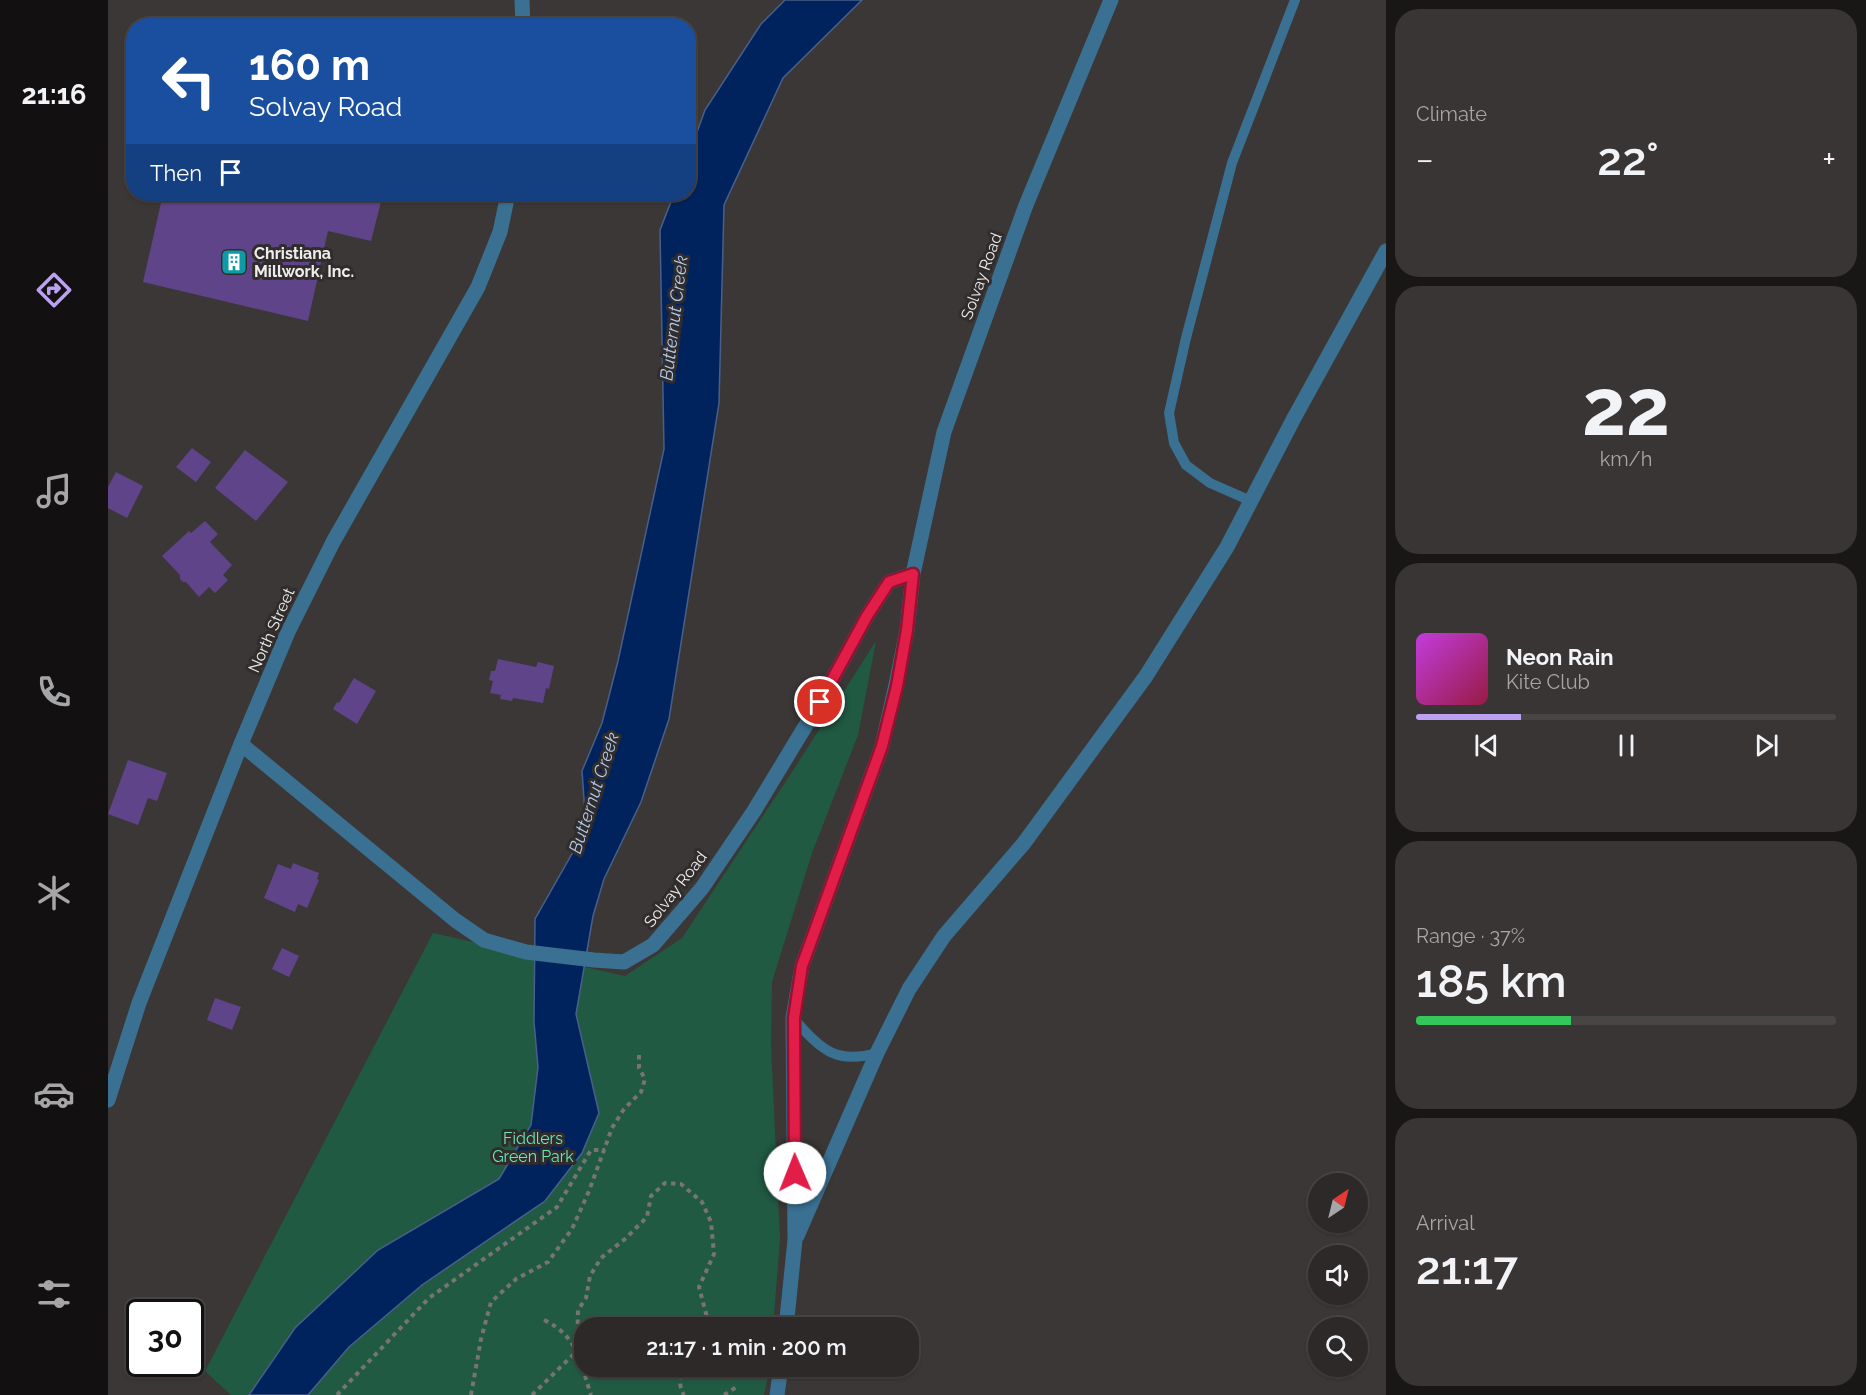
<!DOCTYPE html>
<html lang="en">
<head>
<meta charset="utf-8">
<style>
  :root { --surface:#2c2928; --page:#383534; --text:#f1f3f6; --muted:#a6a6a8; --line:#484545; --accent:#bca0f2 }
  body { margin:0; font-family:Raleway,sans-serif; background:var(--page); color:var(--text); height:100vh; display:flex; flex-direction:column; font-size:22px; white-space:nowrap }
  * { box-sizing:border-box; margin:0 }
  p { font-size:20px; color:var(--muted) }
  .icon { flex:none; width:33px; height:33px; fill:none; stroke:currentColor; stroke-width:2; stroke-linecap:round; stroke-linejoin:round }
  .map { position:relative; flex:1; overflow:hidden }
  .drawer { display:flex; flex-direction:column; gap:9px; padding:9px; background:#181716; width:480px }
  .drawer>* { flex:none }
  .hud { position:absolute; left:18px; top:18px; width:570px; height:183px; border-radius:24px; box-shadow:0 2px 4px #0004,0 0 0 2px var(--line); background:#1a4fa0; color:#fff; overflow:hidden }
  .needle { width:39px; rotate:35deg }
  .fabs { position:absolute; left:1200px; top:1173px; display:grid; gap:12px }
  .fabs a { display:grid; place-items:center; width:60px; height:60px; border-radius:50%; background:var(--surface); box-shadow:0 2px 4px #0004,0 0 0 2px var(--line); font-size:30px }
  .speed { position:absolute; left:18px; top:1299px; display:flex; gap:12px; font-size:30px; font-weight:700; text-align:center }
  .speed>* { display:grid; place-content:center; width:78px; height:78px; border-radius:50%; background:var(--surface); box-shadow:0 2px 4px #0004,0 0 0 2px var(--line); line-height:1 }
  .speed .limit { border:3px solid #111; border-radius:9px; background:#fff; color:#111 }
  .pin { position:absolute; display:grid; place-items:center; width:51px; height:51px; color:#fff; margin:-26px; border:3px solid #fff; border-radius:50%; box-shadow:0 2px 6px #0007 }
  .me { position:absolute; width:66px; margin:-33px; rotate:359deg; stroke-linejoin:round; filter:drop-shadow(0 0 4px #0008) }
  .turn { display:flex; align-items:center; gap:21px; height:126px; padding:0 24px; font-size:27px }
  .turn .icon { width:78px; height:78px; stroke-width:2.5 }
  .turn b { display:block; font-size:42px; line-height:51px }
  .then { display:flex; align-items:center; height:57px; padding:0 24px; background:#0003; gap:12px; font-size:22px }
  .big { font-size:45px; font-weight:600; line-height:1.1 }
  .drawer .card { flex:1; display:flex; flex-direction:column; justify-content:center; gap:9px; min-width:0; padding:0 21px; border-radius:24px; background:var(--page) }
  .drawer .dial { align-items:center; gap:0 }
  .dial b { font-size:78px; line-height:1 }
  .song { display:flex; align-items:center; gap:18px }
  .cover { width:72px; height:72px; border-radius:9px; background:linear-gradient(135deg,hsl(290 70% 55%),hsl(340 70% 35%)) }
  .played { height:6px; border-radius:3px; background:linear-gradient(90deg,var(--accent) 25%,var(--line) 25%) }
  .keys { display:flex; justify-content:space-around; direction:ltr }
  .heat { display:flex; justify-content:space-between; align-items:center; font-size:33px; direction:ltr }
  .charge { height:9px; border-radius:4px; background:linear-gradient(90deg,#34c759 37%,var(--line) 0) }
  .trip { position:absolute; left:466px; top:1317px; width:345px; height:60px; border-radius:24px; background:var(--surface); box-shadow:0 2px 4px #0004,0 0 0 2px var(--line); font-weight:600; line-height:60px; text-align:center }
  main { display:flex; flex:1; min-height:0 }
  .tab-bar { display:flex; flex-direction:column; width:108px; justify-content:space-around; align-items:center; background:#121010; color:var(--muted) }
  .tab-bar .icon { width:42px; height:42px }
  .tab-bar .active { color:var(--accent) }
  .tab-bar b { font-size:27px; color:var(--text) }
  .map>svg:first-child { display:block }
</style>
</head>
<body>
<main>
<nav class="tab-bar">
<b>21:16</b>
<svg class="icon active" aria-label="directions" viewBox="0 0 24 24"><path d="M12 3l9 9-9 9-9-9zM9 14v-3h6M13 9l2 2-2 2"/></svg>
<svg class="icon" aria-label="music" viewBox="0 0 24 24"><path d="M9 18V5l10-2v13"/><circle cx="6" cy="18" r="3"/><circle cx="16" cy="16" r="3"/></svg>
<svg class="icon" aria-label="phone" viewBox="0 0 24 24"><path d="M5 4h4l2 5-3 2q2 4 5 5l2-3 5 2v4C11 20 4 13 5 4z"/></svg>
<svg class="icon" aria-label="climate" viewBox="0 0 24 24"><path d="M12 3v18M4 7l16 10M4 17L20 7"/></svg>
<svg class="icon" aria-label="car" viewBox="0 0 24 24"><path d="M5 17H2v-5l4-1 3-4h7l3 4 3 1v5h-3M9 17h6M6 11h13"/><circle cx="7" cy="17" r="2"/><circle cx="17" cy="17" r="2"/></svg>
<svg class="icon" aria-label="filters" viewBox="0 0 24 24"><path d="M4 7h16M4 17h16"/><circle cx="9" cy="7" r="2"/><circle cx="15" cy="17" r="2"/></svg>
</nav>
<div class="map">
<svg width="1278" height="1395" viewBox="0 0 1278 1395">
  <rect width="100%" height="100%" fill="#3a3736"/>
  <path fill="#205a43" d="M 768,641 L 750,735 L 704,853 L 664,982 L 663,1045 L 672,1240 L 665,1327 L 477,1328 L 477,1366 L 662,1367 L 656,1395 L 123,1395 L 97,1371 L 325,933 L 517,976 L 574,938 L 684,772 Z"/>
  <path fill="#00235e" stroke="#486089" stroke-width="1.5" d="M 677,0 L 754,0 L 675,78 L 616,205 L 611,403 L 561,719 L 533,802 L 496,879 L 485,916 L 468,1014 L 491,1113 L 474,1153 L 437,1201 L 314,1285 L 241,1347 L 200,1395 L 141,1395 L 187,1328 L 270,1250 L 391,1179 L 423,1125 L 430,1067 L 426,1022 L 427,919 L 465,852 L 477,813 L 474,771 L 494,723 L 510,661 L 556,449 L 552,230 L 566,194 L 580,194 L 581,154 L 597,110 L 653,24 Z"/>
  <path fill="#5f448a" d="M 55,194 L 275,194 L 263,241 L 220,231 L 200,321 L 35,282 Z
    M 84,448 L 103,462 L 88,482 L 68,467 Z
    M 137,450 L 180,482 L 148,521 L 107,488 Z
    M 8,472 L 35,486 L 19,518 L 0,508 L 0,487 Z
    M 97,521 L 110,534 L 102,542 L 124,565 L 115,575 L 120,580 L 107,593 L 101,587 L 91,597 L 78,582 L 75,582 L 72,579 L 72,575 L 54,556 L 81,531 L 83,533 Z
    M 390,659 L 428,667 L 430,662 L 446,666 L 441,689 L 438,688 L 435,703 L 405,698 L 404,701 L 392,699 L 393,695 L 382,693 L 385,681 L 381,680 L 383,671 L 387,671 Z
    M 246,678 L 268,691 L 249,724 L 225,709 L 229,702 L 231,703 Z
    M 20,760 L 59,773 L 49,801 L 40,798 L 30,825 L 0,814 Z
    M 185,863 L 211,873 L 209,879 L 211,880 L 199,908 L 190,904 L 187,912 L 156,898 L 170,864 L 183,869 Z
    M 174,948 L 191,956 L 181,977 L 164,969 Z
    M 107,998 L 133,1007 L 124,1030 L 99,1020 Z"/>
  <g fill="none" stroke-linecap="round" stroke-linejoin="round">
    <path stroke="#777473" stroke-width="4" stroke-dasharray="4.5 4.5" stroke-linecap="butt" d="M 436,1320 C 470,1336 472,1362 483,1395
      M 575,1366 C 572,1377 570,1385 576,1395
      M 229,1395 L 321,1298 L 449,1207 L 483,1150 L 497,1150
      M 363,1395 L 373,1339 L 383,1302 L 408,1279 L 440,1262 L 464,1229 L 481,1191 L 504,1128 L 516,1109 L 533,1092 L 537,1079 L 531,1068 L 531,1051
      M 424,1395 L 469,1351 L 470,1310 L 478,1298 L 482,1276 L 493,1258 L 517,1239 L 539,1217 L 543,1196 L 557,1183 L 573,1184 L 594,1202 L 603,1222 L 606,1254 L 591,1287 L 600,1321 L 599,1328
      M 616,1395 L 630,1386"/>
    <path stroke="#3a7192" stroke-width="10" d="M 1143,501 L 1102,483 L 1078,465 L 1066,443 L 1061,413 L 1078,338 L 1124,163 L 1187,0
      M 685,1018 C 712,1048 726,1065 769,1053"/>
    <path stroke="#3a7192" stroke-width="15" d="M 133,744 L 347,920 L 376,940 L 418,952 L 486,960 L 516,962 L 545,945 L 594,888 L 646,811 L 712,702 L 759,616 L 781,582 L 805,574
      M 689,1236 L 769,1053 L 801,989 L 836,936 L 916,843 L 1038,676 L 1119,547 L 1186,418 L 1278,251
      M 678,1328 L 687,1240 L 685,1018 L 694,966 L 774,746 L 788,685 L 799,630 L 805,574 L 836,432 L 918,205 L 1003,0
      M 669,1395 L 673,1366"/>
    <path stroke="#3a7192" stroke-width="15" d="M 414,0 L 415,26
      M 0,1100 L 31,1003 L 133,744 L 180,632 L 225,542 L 370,287 L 392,232 L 400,194"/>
  </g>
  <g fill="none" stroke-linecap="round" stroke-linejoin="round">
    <defs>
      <path id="route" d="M 687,1173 L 686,1018 L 694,966 L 774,746 L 789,686 L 799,630 L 805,574 L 781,582 L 759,616 L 712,702"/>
    </defs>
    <use href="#route" stroke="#92132f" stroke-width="15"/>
    <use href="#route" stroke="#e11d48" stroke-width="10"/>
  </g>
  <defs>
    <symbol id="building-square" viewBox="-11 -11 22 22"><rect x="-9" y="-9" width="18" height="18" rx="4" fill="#0f9aa8" stroke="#302d2c"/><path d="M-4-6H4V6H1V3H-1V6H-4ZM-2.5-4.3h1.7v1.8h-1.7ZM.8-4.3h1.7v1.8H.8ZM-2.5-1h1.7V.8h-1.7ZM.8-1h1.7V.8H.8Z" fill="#fff"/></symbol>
  </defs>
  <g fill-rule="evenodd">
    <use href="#building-square" x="111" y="247" width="30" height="30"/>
  </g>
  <g text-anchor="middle" stroke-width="6" stroke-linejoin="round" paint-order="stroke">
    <g font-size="16" font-weight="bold" fill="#efedec" stroke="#302d2c" text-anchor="start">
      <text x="146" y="259">Christiana<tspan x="146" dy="18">Millwork, Inc.</tspan></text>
    </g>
    <g font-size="16" fill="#efedec" stroke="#302d2c">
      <text transform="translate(873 276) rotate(-70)" y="6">Solvay Road</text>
      <text transform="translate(163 630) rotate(-66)" y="6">North Street</text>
      <text transform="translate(567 889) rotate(-52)" y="6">Solvay Road</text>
    </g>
    <g font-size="16" fill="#64edb7" stroke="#302d2c">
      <text x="425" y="1144">Fiddlers<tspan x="425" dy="18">Green Park</tspan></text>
    </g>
    <g font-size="18" font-style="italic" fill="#b3cbef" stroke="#302d2c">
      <text transform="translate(566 318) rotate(-83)" y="6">Butternut Creek</text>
      <text transform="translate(486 793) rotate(-72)" y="6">Butternut Creek</text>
    </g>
  </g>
</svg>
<div class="fabs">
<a><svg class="needle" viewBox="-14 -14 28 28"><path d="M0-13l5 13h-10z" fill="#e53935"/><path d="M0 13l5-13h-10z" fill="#a6a6a8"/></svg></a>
<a><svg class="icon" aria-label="sound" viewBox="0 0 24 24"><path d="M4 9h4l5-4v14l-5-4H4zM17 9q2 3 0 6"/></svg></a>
<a><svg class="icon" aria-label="search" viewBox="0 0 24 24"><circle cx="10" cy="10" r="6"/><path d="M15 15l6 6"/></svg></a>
</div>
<div class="speed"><div class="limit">30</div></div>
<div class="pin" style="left:712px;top:702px;background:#d93025"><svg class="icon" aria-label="arrive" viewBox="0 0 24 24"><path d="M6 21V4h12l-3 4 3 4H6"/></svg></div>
<svg class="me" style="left:687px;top:1173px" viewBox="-20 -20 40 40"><circle r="19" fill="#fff"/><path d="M0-13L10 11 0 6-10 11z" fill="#e11d48"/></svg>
<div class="trip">21:17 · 1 min · 200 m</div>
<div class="hud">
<div class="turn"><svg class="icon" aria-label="left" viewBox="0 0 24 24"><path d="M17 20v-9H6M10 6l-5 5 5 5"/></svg><div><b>160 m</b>Solvay Road</div></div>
<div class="then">Then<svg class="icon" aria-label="arrive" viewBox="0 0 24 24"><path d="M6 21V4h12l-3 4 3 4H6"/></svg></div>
</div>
</div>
<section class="drawer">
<div class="card"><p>Climate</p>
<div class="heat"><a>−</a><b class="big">22°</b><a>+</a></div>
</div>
<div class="card dial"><b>22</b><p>km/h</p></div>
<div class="card">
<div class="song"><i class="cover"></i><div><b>Neon Rain</b><p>Kite Club</p></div></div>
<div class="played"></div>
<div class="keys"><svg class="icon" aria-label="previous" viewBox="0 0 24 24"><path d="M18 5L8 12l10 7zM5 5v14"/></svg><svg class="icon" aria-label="pause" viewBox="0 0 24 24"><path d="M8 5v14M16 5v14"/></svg><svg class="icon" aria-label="next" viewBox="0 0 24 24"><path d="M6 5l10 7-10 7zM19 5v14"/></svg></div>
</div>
<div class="card"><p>Range · 37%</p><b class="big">185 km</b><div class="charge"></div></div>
<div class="card"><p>Arrival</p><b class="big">21:17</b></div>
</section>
</main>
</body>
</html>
